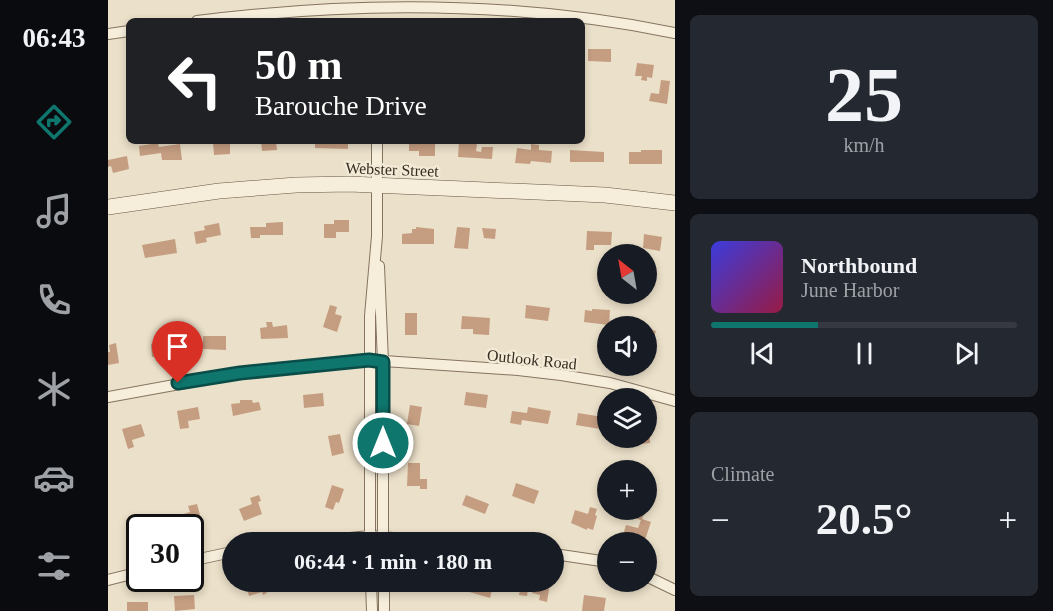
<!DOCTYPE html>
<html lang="en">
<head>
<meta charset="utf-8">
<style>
  :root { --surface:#171b24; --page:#242831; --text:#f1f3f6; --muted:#9ea1a6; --line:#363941; --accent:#0f766e }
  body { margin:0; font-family:Georgia,serif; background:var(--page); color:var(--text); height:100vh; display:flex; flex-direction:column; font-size:22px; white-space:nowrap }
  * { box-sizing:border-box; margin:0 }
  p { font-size:20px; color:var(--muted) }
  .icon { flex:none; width:33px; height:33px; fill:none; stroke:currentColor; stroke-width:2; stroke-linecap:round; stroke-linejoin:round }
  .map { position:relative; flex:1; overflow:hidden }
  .side { display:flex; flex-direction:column; gap:15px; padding:15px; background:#0d0f14; width:378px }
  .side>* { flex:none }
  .guide { position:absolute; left:18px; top:18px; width:459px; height:126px; border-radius:9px; box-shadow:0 3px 9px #0003; background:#202124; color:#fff; overflow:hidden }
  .needle { width:39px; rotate:329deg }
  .buttons { position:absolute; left:489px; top:244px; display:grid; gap:12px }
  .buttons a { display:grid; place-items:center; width:60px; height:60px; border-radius:50%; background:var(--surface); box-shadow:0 3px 9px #0003; font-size:30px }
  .speed { position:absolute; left:18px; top:514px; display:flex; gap:12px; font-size:30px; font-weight:700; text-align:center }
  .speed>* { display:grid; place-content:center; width:78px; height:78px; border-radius:50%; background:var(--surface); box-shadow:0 3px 9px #0003; line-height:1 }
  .speed .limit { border:3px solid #111; border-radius:9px; background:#fff; color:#111 }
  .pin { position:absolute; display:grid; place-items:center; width:51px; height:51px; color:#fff; margin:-62px -26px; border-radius:50% 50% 50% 0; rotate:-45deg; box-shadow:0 0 6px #0007 }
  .pin .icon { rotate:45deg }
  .me { position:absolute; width:66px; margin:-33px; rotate:0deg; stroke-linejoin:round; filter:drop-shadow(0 0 4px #0008) }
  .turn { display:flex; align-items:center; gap:21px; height:126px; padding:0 30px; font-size:27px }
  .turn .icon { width:78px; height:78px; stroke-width:2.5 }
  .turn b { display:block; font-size:42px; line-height:51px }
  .big { font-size:45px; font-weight:800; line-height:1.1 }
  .side .card { flex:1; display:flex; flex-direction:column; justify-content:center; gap:9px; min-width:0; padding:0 21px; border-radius:9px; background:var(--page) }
  .side .dial { align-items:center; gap:0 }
  .dial b { font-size:78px; line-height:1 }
  .song { display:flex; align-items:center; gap:18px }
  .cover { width:72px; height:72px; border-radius:9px; background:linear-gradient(135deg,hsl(240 70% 55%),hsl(340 70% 35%)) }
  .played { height:6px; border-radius:3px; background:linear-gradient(90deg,var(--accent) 35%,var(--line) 35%) }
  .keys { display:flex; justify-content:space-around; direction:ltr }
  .heat { display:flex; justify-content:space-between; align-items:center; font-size:33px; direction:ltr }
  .trip { position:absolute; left:114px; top:532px; width:342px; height:60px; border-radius:30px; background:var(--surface); box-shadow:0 3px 9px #0003; font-weight:800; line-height:60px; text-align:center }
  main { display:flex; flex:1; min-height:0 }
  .tab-bar { display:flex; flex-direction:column; width:108px; justify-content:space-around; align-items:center; background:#090b0e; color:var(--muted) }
  .tab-bar .icon { width:42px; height:42px }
  .tab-bar .current { color:var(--accent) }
  .tab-bar b { font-size:27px; color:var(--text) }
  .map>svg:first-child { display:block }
</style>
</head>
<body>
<main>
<nav class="tab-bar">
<b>06:43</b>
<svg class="icon current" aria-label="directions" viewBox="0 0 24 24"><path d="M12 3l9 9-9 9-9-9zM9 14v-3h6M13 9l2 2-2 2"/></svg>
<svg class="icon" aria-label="music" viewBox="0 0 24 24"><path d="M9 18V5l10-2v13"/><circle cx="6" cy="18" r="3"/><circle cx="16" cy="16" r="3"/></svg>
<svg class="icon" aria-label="phone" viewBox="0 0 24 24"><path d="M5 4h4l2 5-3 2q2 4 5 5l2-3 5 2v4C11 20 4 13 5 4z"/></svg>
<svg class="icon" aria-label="climate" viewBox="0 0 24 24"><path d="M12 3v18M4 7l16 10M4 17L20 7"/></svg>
<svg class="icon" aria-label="car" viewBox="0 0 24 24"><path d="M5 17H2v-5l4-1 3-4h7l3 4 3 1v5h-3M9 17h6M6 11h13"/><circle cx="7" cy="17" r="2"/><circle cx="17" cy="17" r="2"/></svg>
<svg class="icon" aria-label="filters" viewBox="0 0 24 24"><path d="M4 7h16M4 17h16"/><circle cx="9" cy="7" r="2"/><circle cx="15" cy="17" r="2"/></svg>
</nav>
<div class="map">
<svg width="567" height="611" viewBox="0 0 567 611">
  <rect width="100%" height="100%" fill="#ebe0c9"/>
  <path fill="#c59e82" d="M 480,49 L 503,49 L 503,62 L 480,61 Z
    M 529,63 L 546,65 L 544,78 L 539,77 L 539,81 L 533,80 L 534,76 L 527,76 Z
    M 553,80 L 562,81 L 559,104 L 541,101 L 543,93 L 551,94 Z
    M 122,141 L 122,154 L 106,155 L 105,142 Z
    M 153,141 L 168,141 L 169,150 L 154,151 Z
    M 207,141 L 240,141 L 240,149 L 207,148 Z
    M 301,141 L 327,141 L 327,156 L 311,156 L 311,151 L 301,151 Z
    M 351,142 L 369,144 L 368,151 L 373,152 L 374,147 L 385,147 L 384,159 L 350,157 Z
    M 50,143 L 51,147 L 72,144 L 74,160 L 54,160 L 53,153 L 32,156 L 31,146 Z
    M 423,144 L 431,145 L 431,150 L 444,151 L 443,163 L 423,161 L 422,164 L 407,163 L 409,148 L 423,150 Z
    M 462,150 L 496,152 L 496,162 L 462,162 Z
    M 533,150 L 554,150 L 554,164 L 521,164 L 521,152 L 533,152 Z
    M 19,156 L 21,169 L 5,173 L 3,166 L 0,167 L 0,160 Z
    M 226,220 L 241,220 L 241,232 L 228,232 L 228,238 L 216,238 L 216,224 L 226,224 Z
    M 175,222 L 175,235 L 152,235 L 152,238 L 143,238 L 142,227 L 158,227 L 158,223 Z
    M 111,223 L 113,235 L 98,238 L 99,242 L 88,244 L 86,232 L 97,230 L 96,226 Z
    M 308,227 L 326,229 L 326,244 L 294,244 L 294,234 L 304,233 L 304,229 L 308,229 Z
    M 349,227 L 362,228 L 360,249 L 346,248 Z
    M 374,228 L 388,229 L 387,239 L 376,238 Z
    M 479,231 L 504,232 L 503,245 L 486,245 L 486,250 L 478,250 Z
    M 536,234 L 554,237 L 552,251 L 535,248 Z
    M 67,239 L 69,253 L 37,258 L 34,245 Z
    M 222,305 L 229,307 L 227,314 L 234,316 L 229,332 L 215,327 Z
    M 418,305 L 442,308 L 440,321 L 417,318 Z
    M 484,309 L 502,310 L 501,325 L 476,322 L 477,310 L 484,311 Z
    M 297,313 L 309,313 L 309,335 L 297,335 Z
    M 354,316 L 382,318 L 381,335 L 365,334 L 365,329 L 353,329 Z
    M 158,322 L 164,322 L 165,327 L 179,325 L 180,338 L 153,339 L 152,328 L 159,327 Z
    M 541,329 L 548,331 L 542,350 L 538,349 L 538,334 Z
    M 95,336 L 118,336 L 118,350 L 95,349 Z
    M 62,342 L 63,355 L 44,357 L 43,344 Z
    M 8,343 L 11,363 L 0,365 L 0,352 L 2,352 L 1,345 Z
    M 358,392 L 380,395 L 378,408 L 356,405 Z
    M 215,393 L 216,406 L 196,408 L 195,395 Z
    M 132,400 L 144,400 L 145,403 L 151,402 L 153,410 L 125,416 L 123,404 L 132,403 Z
    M 302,405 L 314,407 L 311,426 L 299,424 Z
    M 90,407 L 92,419 L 80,421 L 81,428 L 72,429 L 69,411 Z
    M 420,407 L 443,411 L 440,424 L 414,420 L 413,425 L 402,423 L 404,411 L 419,413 Z
    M 470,413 L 495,417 L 492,429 L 468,425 Z
    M 33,424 L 37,436 L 24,440 L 26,447 L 20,449 L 14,429 Z
    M 541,430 L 542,443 L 520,445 L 519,438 L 538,438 L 538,431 Z
    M 232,434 L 236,453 L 224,456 L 220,436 Z
    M 300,463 L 312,463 L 312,479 L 319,479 L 319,489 L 312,489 L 312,486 L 299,486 Z
    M 408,483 L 431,491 L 426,504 L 404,496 Z
    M 224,485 L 236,489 L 231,503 L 228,502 L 225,510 L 217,507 Z
    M 151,495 L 153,501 L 150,502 L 154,514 L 136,521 L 131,509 L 144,504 L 142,498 Z
    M 358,495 L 381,504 L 377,514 L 354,505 Z
    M 89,504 L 94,522 L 76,527 L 72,515 L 82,512 L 80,506 Z
    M 482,507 L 489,509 L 487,515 L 489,516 L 485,530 L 479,528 L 479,530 L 463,523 L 467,510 L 480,514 Z
    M 528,512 L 536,514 L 534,519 L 543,522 L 536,543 L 514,538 L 518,525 L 530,528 L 533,520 L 526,518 Z
    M 45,516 L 48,528 L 32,528 L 32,539 L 26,540 L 23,527 L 39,524 L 37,517 Z
    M 148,582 L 172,582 L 173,585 L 158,591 L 159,593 L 155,595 L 154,592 L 141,596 L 138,586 Z
    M 300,582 L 312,582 L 312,591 L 300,592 Z
    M 360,582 L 375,582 L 385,585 L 382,598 L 358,591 Z
    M 426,582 L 442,583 L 439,602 L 431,600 L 432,595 L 424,593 Z
    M 413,583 L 421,584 L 419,596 L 411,595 Z
    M 86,595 L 87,609 L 67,611 L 66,596 Z
    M 476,595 L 498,598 L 496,611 L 474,611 Z
    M 19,602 L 40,602 L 40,611 L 19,611 Z"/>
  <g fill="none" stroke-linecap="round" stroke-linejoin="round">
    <defs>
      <path id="street" d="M 89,21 C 247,1 410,1 567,33
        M 0,34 L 21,31
        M 271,266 L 275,362 L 275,543
        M 0,397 L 132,373 L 261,360 L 410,370 L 453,375 L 502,383 L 567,401
        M 191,543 L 262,536 L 344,543
        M 262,543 L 262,316 L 269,236 L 269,141
        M 446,554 L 500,562
        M 82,561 L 124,552
        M 538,576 L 567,590
        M 0,580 L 32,572
        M 263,582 L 264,611
        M 276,582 L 276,611"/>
      <path id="secondary" d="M 0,207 L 111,191 L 188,185 L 241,184 L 497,195 L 567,203"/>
    </defs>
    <use href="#street" stroke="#85735f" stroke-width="12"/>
    <use href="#secondary" stroke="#675542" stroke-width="16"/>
    <use href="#street" stroke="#f6eedb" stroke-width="10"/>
    <use href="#secondary" stroke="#f6eedb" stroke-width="15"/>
  </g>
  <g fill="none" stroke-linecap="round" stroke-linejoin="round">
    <defs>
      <path id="route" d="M 70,383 L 132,373 L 261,360 L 275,362 L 275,443"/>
    </defs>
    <use href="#route" stroke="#0a4d48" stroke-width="15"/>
    <use href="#route" stroke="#0f766e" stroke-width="10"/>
  </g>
  <g text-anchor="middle" stroke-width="4.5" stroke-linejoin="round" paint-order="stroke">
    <g font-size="16" fill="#372c21" stroke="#f3ebd7">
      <text transform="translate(284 169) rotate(2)" y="6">Webster Street</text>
      <text transform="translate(424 359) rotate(6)" y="6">Outlook Road</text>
    </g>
  </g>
</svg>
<div class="buttons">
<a><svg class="needle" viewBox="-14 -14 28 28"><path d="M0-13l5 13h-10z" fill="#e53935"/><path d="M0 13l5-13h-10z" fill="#9ea1a6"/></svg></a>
<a><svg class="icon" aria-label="sound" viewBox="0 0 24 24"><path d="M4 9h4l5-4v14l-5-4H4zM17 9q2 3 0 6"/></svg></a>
<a><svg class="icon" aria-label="layers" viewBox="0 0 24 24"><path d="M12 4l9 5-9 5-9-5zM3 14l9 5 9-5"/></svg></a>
<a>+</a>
<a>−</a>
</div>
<div class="speed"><div class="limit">30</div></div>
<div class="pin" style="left:70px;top:383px;background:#d93025"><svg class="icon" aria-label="arrive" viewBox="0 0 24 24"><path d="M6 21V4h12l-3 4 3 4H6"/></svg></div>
<svg class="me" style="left:275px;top:443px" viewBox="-20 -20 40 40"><circle r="17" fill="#0f766e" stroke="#fff" stroke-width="3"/><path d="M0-11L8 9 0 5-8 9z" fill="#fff"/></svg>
<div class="trip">06:44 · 1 min · 180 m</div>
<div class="guide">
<div class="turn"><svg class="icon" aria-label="left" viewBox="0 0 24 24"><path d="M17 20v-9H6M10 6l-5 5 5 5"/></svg><div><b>50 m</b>Barouche Drive</div></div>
</div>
</div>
<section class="side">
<div class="card dial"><b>25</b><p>km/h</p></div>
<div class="card">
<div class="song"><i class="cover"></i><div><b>Northbound</b><p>June Harbor</p></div></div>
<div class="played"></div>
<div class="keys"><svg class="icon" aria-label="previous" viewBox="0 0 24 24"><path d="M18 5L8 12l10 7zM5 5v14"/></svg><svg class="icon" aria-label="pause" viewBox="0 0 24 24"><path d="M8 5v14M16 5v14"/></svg><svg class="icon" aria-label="next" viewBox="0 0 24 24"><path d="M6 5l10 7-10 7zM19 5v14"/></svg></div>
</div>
<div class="card"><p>Climate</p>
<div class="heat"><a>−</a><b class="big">20.5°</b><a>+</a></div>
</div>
</section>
</main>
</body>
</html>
